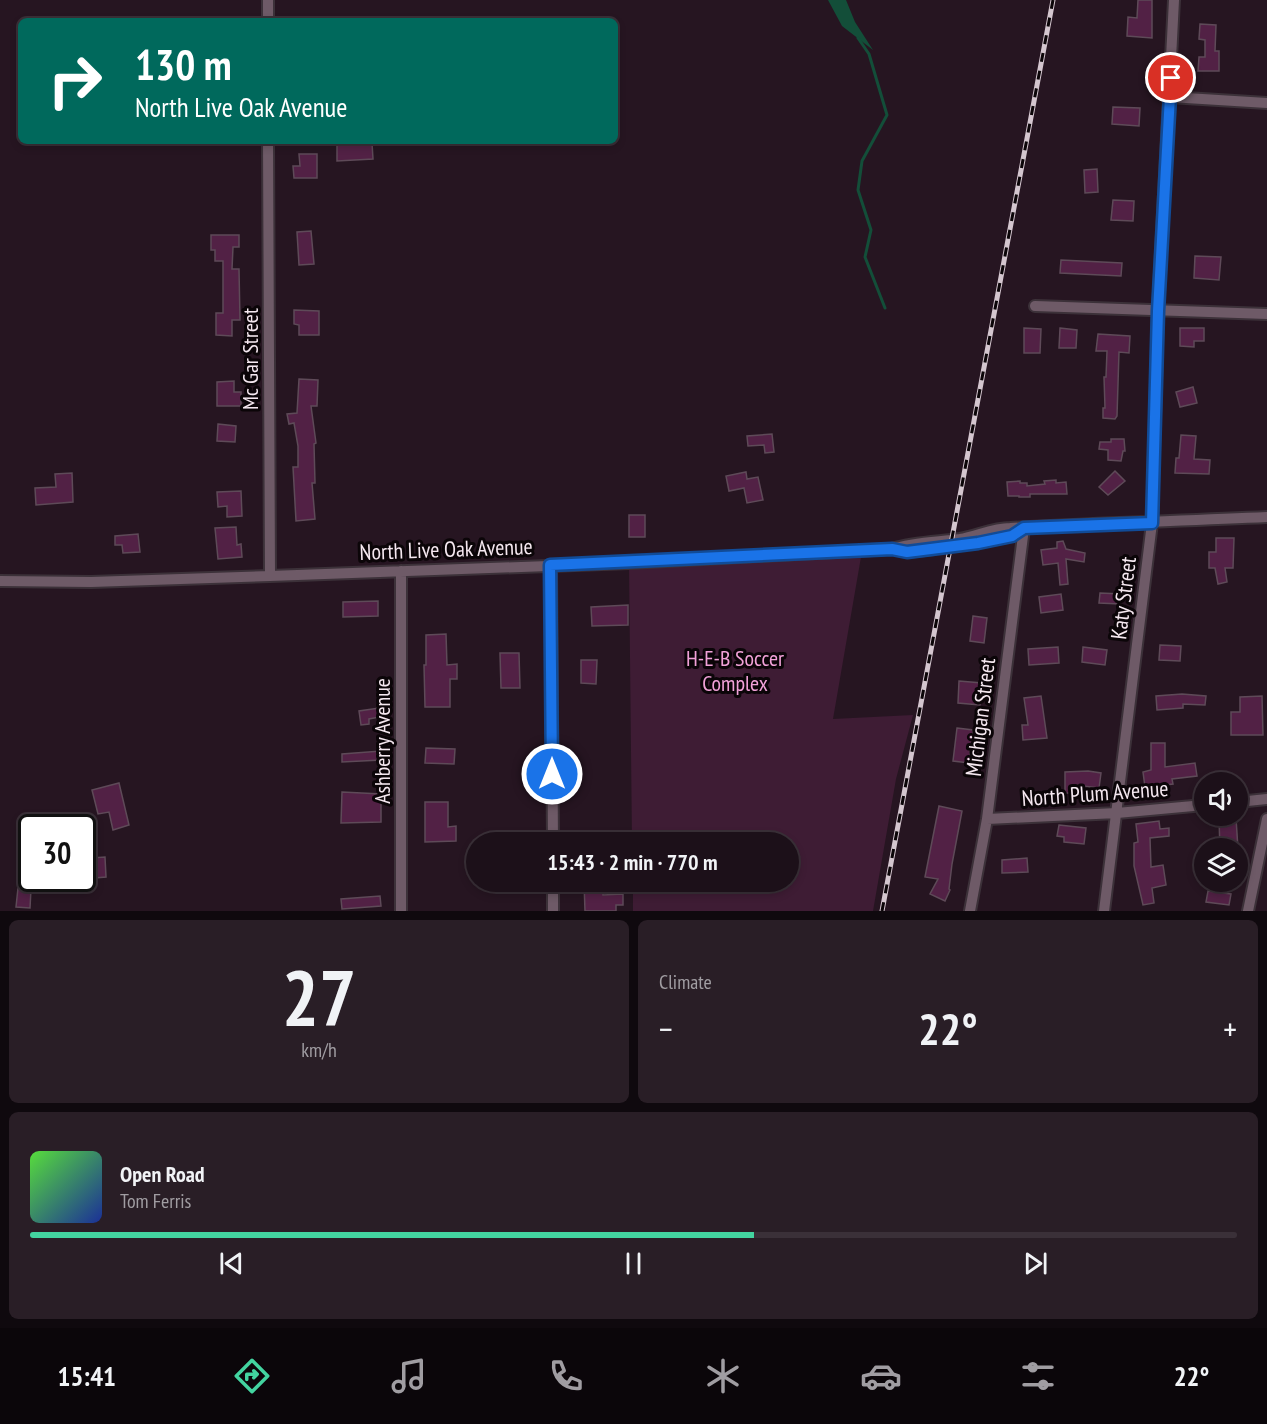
<!DOCTYPE html>
<html lang="en">
<head>
<meta charset="utf-8">
<style>
  :root { --surface:#1c1019; --page:#291e26; --text:#f1f3f6; --muted:#a09da2; --line:#3a3038; --accent:#43d4a0 }
  body { margin:0; font-family:"PT Sans Narrow",sans-serif; background:var(--page); color:var(--text); height:100vh; display:flex; flex-direction:column; font-size:22px; white-space:nowrap }
  * { box-sizing:border-box; margin:0 }
  p { font-size:20px; color:var(--muted) }
  .icon { flex:none; width:33px; height:33px; fill:none; stroke:currentColor; stroke-width:2; stroke-linecap:round; stroke-linejoin:round }
  .map { position:relative; height:911px; overflow:hidden }
  .panel { display:flex; flex-direction:column; gap:9px; padding:9px; background:#0f090e; flex:1 }
  .panel>* { flex:none }
  .banner { position:absolute; left:18px; top:18px; width:600px; height:126px; border-radius:9px; box-shadow:0 3px 9px #0003,0 0 0 2px var(--line); background:#00695c; color:#fff; overflow:hidden }
  .fabs { position:absolute; left:1194px; top:772px; display:grid; gap:12px }
  .fabs a { display:grid; place-items:center; width:54px; height:54px; border-radius:50%; background:var(--surface); box-shadow:0 3px 9px #0003,0 0 0 2px var(--line); font-size:30px }
  .speed { position:absolute; left:18px; top:814px; display:flex; gap:12px; font-size:30px; font-weight:700; text-align:center }
  .speed>* { display:grid; place-content:center; width:78px; height:78px; border-radius:50%; background:var(--surface); box-shadow:0 3px 9px #0003,0 0 0 2px var(--line); line-height:1 }
  .speed .limit { border:3px solid #111; border-radius:9px; background:#fff; color:#111 }
  .pin { position:absolute; display:grid; place-items:center; width:51px; height:51px; color:#fff; margin:-26px; border:3px solid #fff; border-radius:50%; box-shadow:0 2px 6px #0007 }
  .me { position:absolute; width:66px; margin:-33px; rotate:0deg; stroke-linejoin:round; filter:drop-shadow(0 0 4px #0008) }
  .turn { display:flex; align-items:center; gap:21px; height:126px; padding:0 18px; font-size:27px }
  .turn .icon { width:78px; height:78px; stroke-width:2.5 }
  .turn b { display:block; font-size:42px; line-height:51px }
  .big { font-size:45px; font-weight:700; line-height:1.1 }
  .panel .tile { flex:1; display:flex; flex-direction:column; justify-content:center; gap:9px; min-width:0; padding:0 21px; border-radius:9px; background:var(--page) }
  .panel .dial { align-items:center; gap:0 }
  .dial b { font-size:78px; line-height:1 }
  .song { display:flex; align-items:center; gap:18px }
  .cover { width:72px; height:72px; border-radius:9px; background:linear-gradient(135deg,hsl(110 70% 55%),hsl(230 70% 35%)) }
  .played { height:6px; border-radius:3px; background:linear-gradient(90deg,var(--accent) 60%,var(--line) 60%) }
  .keys { display:flex; justify-content:space-around; direction:ltr }
  .heat { display:flex; justify-content:space-between; align-items:center; font-size:33px; direction:ltr }
  .panel .tiles { flex:1; display:grid; gap:9px; grid-template-columns:1fr 1fr }
  .tile:last-child { grid-column:span 2 }
  .trip { position:absolute; left:466px; top:832px; width:333px; height:60px; border-radius:30px; background:var(--surface); box-shadow:0 3px 9px #0003,0 0 0 2px var(--line); font-weight:700; line-height:60px; text-align:center }
  .menu { display:flex; height:96px; justify-content:space-around; align-items:center; background:#0b060a; color:var(--muted) }
  .menu .icon { width:42px; height:42px }
  .menu .selected { color:var(--accent) }
  .menu b { font-size:27px; color:var(--text) }
  .map>svg:first-child { display:block }
</style>
</head>
<body>
<div class="map">
<svg width="1267" height="911" viewBox="0 0 1267 911">
  <rect width="100%" height="100%" fill="#261521"/>
  <path fill="#3e1c34" d="M 861,557 L 833,719 L 913,715 L 896,779 L 873,911 L 633,911 L 633,882 L 789,882 L 789,843 L 632,843 L 629,563 Z"/>
  <path fill="#134e39" d="M 828,0 L 846,0 L 855,22 L 873,50 L 842,26 Z"/>
  <g fill="none" stroke-linecap="round" stroke-linejoin="round">
    <path stroke="#134e39" stroke-width="3" d="M 858,38 L 869,54 L 887,115 L 862,161 L 858,190 L 871,230 L 865,257 L 885,308"/>
  </g>
  <path fill="#522145" stroke="#5e4a58" stroke-width="1.5" d="M 1138,0 L 1152,0 L 1152,38 L 1127,36 L 1128,17 L 1137,18 Z
    M 1200,24 L 1216,25 L 1215,51 L 1219,51 L 1219,71 L 1198,71 L 1199,57 L 1205,57 L 1205,40 L 1199,39 Z
    M 1113,107 L 1140,108 L 1139,126 L 1112,124 Z
    M 372,143 L 373,159 L 337,161 L 337,144 Z
    M 299,154 L 317,154 L 317,178 L 294,178 L 293,166 L 300,166 Z
    M 1097,169 L 1098,192 L 1085,193 L 1084,170 Z
    M 1113,200 L 1134,201 L 1133,221 L 1111,220 Z
    M 311,231 L 314,264 L 299,265 L 297,232 Z
    M 211,235 L 239,235 L 239,247 L 233,247 L 232,269 L 239,269 L 240,320 L 232,320 L 232,336 L 216,335 L 216,313 L 223,313 L 223,261 L 215,261 L 215,250 L 211,250 Z
    M 1195,256 L 1221,257 L 1219,280 L 1194,278 Z
    M 1061,260 L 1122,263 L 1121,276 L 1060,273 Z
    M 294,310 L 319,311 L 319,335 L 299,335 L 299,325 L 294,324 Z
    M 1024,328 L 1041,329 L 1040,353 L 1024,353 Z
    M 1060,328 L 1077,330 L 1076,348 L 1059,348 Z
    M 1180,328 L 1204,328 L 1204,341 L 1194,341 L 1194,347 L 1180,346 Z
    M 1098,334 L 1130,336 L 1129,353 L 1119,352 L 1117,416 L 1115,419 L 1103,418 L 1103,408 L 1105,408 L 1104,377 L 1106,377 L 1107,351 L 1096,351 Z
    M 299,379 L 318,380 L 317,406 L 311,406 L 316,443 L 314,444 L 315,483 L 312,483 L 315,519 L 296,521 L 293,467 L 298,467 L 298,446 L 294,423 L 289,424 L 287,414 L 297,413 Z
    M 234,381 L 234,392 L 241,392 L 241,406 L 217,406 L 217,382 Z
    M 1193,387 L 1197,403 L 1180,407 L 1176,392 Z
    M 218,424 L 236,426 L 235,442 L 217,441 Z
    M 772,434 L 774,452 L 765,453 L 764,445 L 748,446 L 747,436 Z
    M 1181,435 L 1196,436 L 1194,459 L 1210,460 L 1209,474 L 1175,473 L 1176,458 L 1179,458 Z
    M 1111,439 L 1124,439 L 1125,451 L 1123,451 L 1121,461 L 1108,460 L 1108,450 L 1099,449 L 1100,442 L 1111,442 Z
    M 1115,471 L 1125,481 L 1108,495 L 1099,487 Z
    M 746,472 L 747,479 L 758,477 L 763,500 L 747,503 L 744,488 L 729,491 L 726,476 Z
    M 72,473 L 73,502 L 36,505 L 35,488 L 56,487 L 55,474 Z
    M 1056,480 L 1056,483 L 1066,482 L 1067,494 L 1030,494 L 1030,497 L 1019,497 L 1019,496 L 1008,496 L 1007,482 L 1020,481 L 1020,483 L 1027,483 L 1027,486 L 1045,484 L 1044,481 Z
    M 241,491 L 242,516 L 227,517 L 227,506 L 218,507 L 217,492 Z
    M 629,515 L 645,515 L 645,537 L 629,537 Z
    M 236,527 L 237,545 L 241,544 L 242,557 L 218,559 L 215,528 Z
    M 138,534 L 140,552 L 123,553 L 122,545 L 115,545 L 115,536 Z
    M 1216,538 L 1234,538 L 1233,568 L 1225,568 L 1227,582 L 1218,584 L 1215,568 L 1209,568 L 1209,552 L 1216,552 Z
    M 1063,541 L 1066,549 L 1085,553 L 1084,562 L 1066,559 L 1068,584 L 1060,585 L 1058,563 L 1043,565 L 1041,550 L 1057,548 L 1057,542 Z
    M 1100,593 L 1121,594 L 1120,604 L 1099,603 Z
    M 1061,594 L 1063,610 L 1041,613 L 1039,597 Z
    M 378,601 L 378,616 L 343,617 L 343,602 Z
    M 628,605 L 628,625 L 592,626 L 591,607 Z
    M 973,616 L 987,618 L 984,643 L 970,641 Z
    M 446,634 L 447,665 L 457,664 L 457,679 L 450,679 L 450,707 L 425,707 L 424,665 L 426,665 L 426,635 Z
    M 1160,645 L 1181,646 L 1180,661 L 1159,660 Z
    M 1058,647 L 1059,663 L 1029,665 L 1028,649 Z
    M 1083,647 L 1107,650 L 1105,665 L 1082,662 Z
    M 500,653 L 519,653 L 520,688 L 501,688 Z
    M 581,660 L 597,660 L 596,684 L 581,683 Z
    M 959,681 L 982,683 L 980,705 L 958,703 Z
    M 1182,694 L 1206,696 L 1205,705 L 1183,704 L 1183,708 L 1157,710 L 1156,696 Z
    M 1041,696 L 1047,738 L 1023,740 L 1022,725 L 1028,725 L 1024,698 Z
    M 1262,696 L 1263,735 L 1231,735 L 1231,712 L 1240,712 L 1240,697 Z
    M 379,708 L 380,717 L 369,719 L 369,724 L 361,725 L 359,711 Z
    M 957,728 L 973,730 L 969,763 L 953,761 Z
    M 1151,743 L 1165,743 L 1165,767 L 1195,763 L 1197,776 L 1172,779 L 1173,784 L 1145,787 L 1143,772 L 1151,770 Z
    M 426,748 L 455,749 L 454,764 L 425,763 Z
    M 381,751 L 381,760 L 342,762 L 342,754 Z
    M 1088,771 L 1101,773 L 1099,788 L 1076,785 L 1076,793 L 1065,793 L 1065,772 Z
    M 119,783 L 129,825 L 113,830 L 109,812 L 98,814 L 92,790 Z
    M 342,792 L 381,794 L 381,822 L 341,823 Z
    M 425,802 L 448,802 L 448,827 L 456,826 L 456,841 L 425,842 Z
    M 939,806 L 962,811 L 952,864 L 949,889 L 950,890 L 945,901 L 930,894 L 938,879 L 925,877 Z
    M 1236,818 L 1238,849 L 1220,849 L 1219,819 Z
    M 1159,821 L 1160,829 L 1169,828 L 1169,836 L 1150,838 L 1151,867 L 1163,865 L 1166,885 L 1152,888 L 1154,903 L 1143,905 L 1134,866 L 1134,843 L 1138,842 L 1136,824 Z
    M 1059,825 L 1086,828 L 1084,844 L 1064,842 L 1064,837 L 1057,836 Z
    M 82,834 L 89,834 L 91,858 L 105,857 L 106,877 L 82,879 Z
    M 1027,858 L 1028,872 L 1002,873 L 1002,860 Z
    M 584,882 L 602,882 L 603,895 L 623,894 L 623,905 L 616,905 L 616,911 L 585,911 Z
    M 18,888 L 31,889 L 30,908 L 16,907 Z
    M 1208,891 L 1231,894 L 1229,905 L 1206,902 Z
    M 380,896 L 381,906 L 342,909 L 341,899 Z"/>
  <g fill="none" stroke-linecap="round" stroke-linejoin="round">
    <defs>
      <path id="minor" d="M 268,21 L 268,0
        M 1170,97 L 1267,103
        M 268,141 L 270,576
        M 1035,306 L 1267,314
        M 962,545 L 1012,535 L 1024,528
        M 894,549 L 907,552 L 934,549
        M 551,565 L 553,843
        M 401,571 L 401,911
        M 0,581 L 91,582 L 270,576 L 629,563 L 892,549 C 914,542 938,542 960,539 C 977,536 993,528 1010,528 C 1095,523 1181,521 1267,517
        M 1238,802 L 1267,799
        M 987,819 L 1117,813 L 1204,805
        M 553,882 L 553,911
        M 970,911 L 987,819 L 1024,528
        M 1104,911 L 1152,523 L 1158,311 L 1174,0
        M 1248,911 L 1267,819"/>
    </defs>
    <use href="#minor" stroke="#3c3139" stroke-width="14"/>
    <use href="#minor" stroke="#6e5a67" stroke-width="10"/>
    <defs>
      <path id="rail" d="M 882,911 L 1053,0"/>
    </defs>
    <use href="#rail" stroke="#d4c6cf" stroke-width="5"/>
    <use href="#rail" stroke="#0b0508" stroke-width="3" stroke-dasharray="9" stroke-linecap="butt"/>
  </g>
  <g fill="none" stroke-linecap="round" stroke-linejoin="round">
    <defs>
      <path id="route" d="M 552,774 L 550,565 L 892,549 L 907,552 L 978,543 L 1012,536 L 1024,528 L 1152,523 L 1158,311 L 1171,78"/>
    </defs>
    <use href="#route" stroke="#114b97" stroke-width="15"/>
    <use href="#route" stroke="#1a73e8" stroke-width="10"/>
  </g>
  <g text-anchor="middle" stroke-width="6" stroke-linejoin="round" paint-order="stroke">
    <g font-size="22" fill="#f5e8f0" stroke="#0b0508">
      <text transform="translate(250 359) rotate(-90)" y="8">Mc Gar Street</text>
      <text transform="translate(446 549) rotate(-2)" y="8">North Live Oak Avenue</text>
      <text transform="translate(1123 598) rotate(-83)" y="8">Katy Street</text>
      <text transform="translate(980 717) rotate(-83)" y="8">Michigan Street</text>
      <text transform="translate(382 741) rotate(-90)" y="8">Ashberry Avenue</text>
      <text transform="translate(1095 793) rotate(-4)" y="8">North Plum Avenue</text>
    </g>
    <g font-size="22" fill="#f1a1d8" stroke="#0b0508">
      <text x="735" y="666">H-E-B Soccer<tspan x="735" dy="25">Complex</tspan></text>
    </g>
  </g>
</svg>
<div class="fabs">
<a><svg class="icon" aria-label="sound" viewBox="0 0 24 24"><path d="M4 9h4l5-4v14l-5-4H4zM17 9q2 3 0 6"/></svg></a>
<a><svg class="icon" aria-label="layers" viewBox="0 0 24 24"><path d="M12 4l9 5-9 5-9-5zM3 14l9 5 9-5"/></svg></a>
</div>
<div class="speed"><div class="limit">30</div></div>
<div class="pin" style="left:1171px;top:78px;background:#d93025"><svg class="icon" aria-label="arrive" viewBox="0 0 24 24"><path d="M6 21V4h12l-3 4 3 4H6"/></svg></div>
<svg class="me" style="left:552px;top:774px" viewBox="-20 -20 40 40"><circle r="17" fill="#1a73e8" stroke="#fff" stroke-width="3"/><path d="M0-11L8 9 0 5-8 9z" fill="#fff"/></svg>
<div class="trip">15:43 · 2 min · 770 m</div>
<div class="banner">
<div class="turn"><svg class="icon" aria-label="right" viewBox="0 0 24 24"><path d="M7 20v-9h11M14 6l5 5-5 5"/></svg><div><b>130 m</b>North Live Oak Avenue</div></div>
</div>
</div>
<section class="panel">
<div class="tiles">
<div class="tile dial"><b>27</b><p>km/h</p></div>
<div class="tile"><p>Climate</p>
<div class="heat"><a>−</a><b class="big">22°</b><a>+</a></div>
</div>
<div class="tile">
<div class="song"><i class="cover"></i><div><b>Open Road</b><p>Tom Ferris</p></div></div>
<div class="played"></div>
<div class="keys"><svg class="icon" aria-label="previous" viewBox="0 0 24 24"><path d="M18 5L8 12l10 7zM5 5v14"/></svg><svg class="icon" aria-label="pause" viewBox="0 0 24 24"><path d="M8 5v14M16 5v14"/></svg><svg class="icon" aria-label="next" viewBox="0 0 24 24"><path d="M6 5l10 7-10 7zM19 5v14"/></svg></div>
</div>
</div>
</section>
<nav class="menu">
<b>15:41</b>
<svg class="icon selected" aria-label="directions" viewBox="0 0 24 24"><path d="M12 3l9 9-9 9-9-9zM9 14v-3h6M13 9l2 2-2 2"/></svg>
<svg class="icon" aria-label="music" viewBox="0 0 24 24"><path d="M9 18V5l10-2v13"/><circle cx="6" cy="18" r="3"/><circle cx="16" cy="16" r="3"/></svg>
<svg class="icon" aria-label="phone" viewBox="0 0 24 24"><path d="M5 4h4l2 5-3 2q2 4 5 5l2-3 5 2v4C11 20 4 13 5 4z"/></svg>
<svg class="icon" aria-label="climate" viewBox="0 0 24 24"><path d="M12 3v18M4 7l16 10M4 17L20 7"/></svg>
<svg class="icon" aria-label="car" viewBox="0 0 24 24"><path d="M5 17H2v-5l4-1 3-4h7l3 4 3 1v5h-3M9 17h6M6 11h13"/><circle cx="7" cy="17" r="2"/><circle cx="17" cy="17" r="2"/></svg>
<svg class="icon" aria-label="filters" viewBox="0 0 24 24"><path d="M4 7h16M4 17h16"/><circle cx="9" cy="7" r="2"/><circle cx="15" cy="17" r="2"/></svg>
<b>22°</b>
</nav>
</body>
</html>
